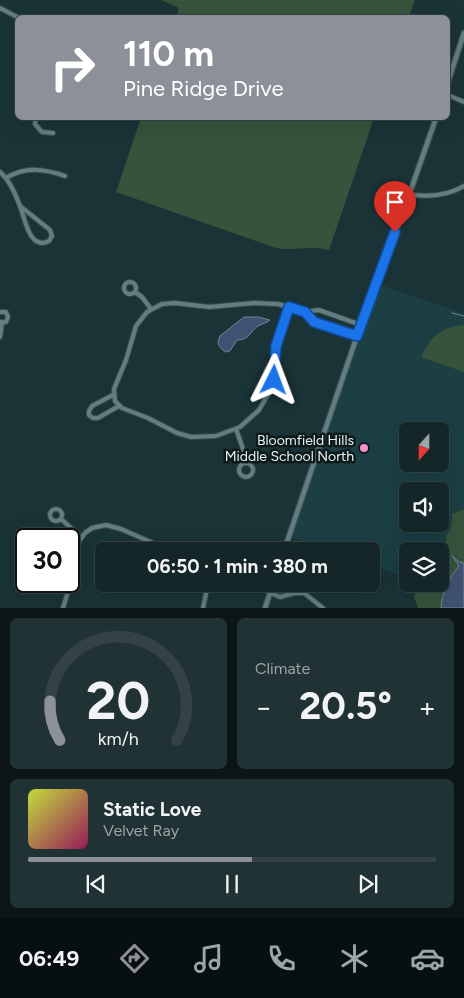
<!DOCTYPE html>
<html lang="en">
<head>
<meta charset="utf-8">
<style>
  :root { --surface:#142628; --page:#213234; --text:#f1f3f6; --muted:#9da5a8; --line:#334345; --accent:#8c9099 }
  body { margin:0; font-family:Figtree,sans-serif; background:var(--page); color:var(--text); height:100vh; display:flex; flex-direction:column; font-size:19px; white-space:nowrap }
  * { box-sizing:border-box; margin:0 }
  p { font-size:16px; color:var(--muted) }
  .icon { flex:none; width:28px; height:28px; fill:none; stroke:currentColor; stroke-width:2; stroke-linecap:round; stroke-linejoin:round }
  .map { position:relative; height:608px; overflow:hidden }
  .details { display:flex; flex-direction:column; gap:10px; padding:10px; background:#0b1516; flex:1 }
  .details>* { flex:none }
  .top-card { position:absolute; left:15px; top:15px; width:435px; height:105px; border-radius:8px; box-shadow:0 5px 20px #0002,0 0 0 1px var(--line); background:#8c9099; color:#fff; overflow:hidden }
  .needle { width:32px; rotate:201deg }
  .tools { position:absolute; left:399px; top:422px; display:grid; gap:10px }
  .tools a { display:grid; place-items:center; width:50px; height:50px; border-radius:8px; background:var(--surface); box-shadow:0 5px 20px #0002,0 0 0 1px var(--line); font-size:25px }
  .speed { position:absolute; left:15px; top:528px; display:flex; gap:10px; font-size:25px; font-weight:700; text-align:center }
  .speed>* { display:grid; place-content:center; width:65px; height:65px; border-radius:50%; background:var(--surface); box-shadow:0 5px 20px #0002,0 0 0 1px var(--line); line-height:1 }
  .speed .limit { border:2px solid #111; border-radius:8px; background:#fff; color:#111 }
  .pin { position:absolute; display:grid; place-items:center; width:42px; height:42px; color:#fff; margin:-51px -21px; border-radius:50% 50% 50% 0; rotate:-45deg; box-shadow:0 0 5px #0007 }
  .pin .icon { rotate:45deg }
  .me { position:absolute; width:55px; margin:-28px; rotate:3deg; stroke-linejoin:round; filter:drop-shadow(0 0 4px #0008) }
  .turn { display:flex; align-items:center; gap:18px; height:105px; padding:0 25px; font-size:22px }
  .turn .icon { width:65px; height:65px; stroke-width:2.5 }
  .turn b { display:block; font-size:35px; line-height:42px }
  .big { font-size:38px; font-weight:700; line-height:1.1 }
  .details .widget { flex:1; display:flex; flex-direction:column; justify-content:center; gap:8px; min-width:0; padding:0 18px; border-radius:8px; background:var(--page) }
  .details .dial { align-items:center; gap:0 }
  .dial svg { height:130px; overflow:visible; fill:none; stroke:var(--line); stroke-width:7; stroke-linecap:round; text-anchor:middle }
  .dial text { fill:var(--text); stroke:none }
  .song { display:flex; align-items:center; gap:15px }
  .cover { width:60px; height:60px; border-radius:8px; background:linear-gradient(135deg,hsl(70 70% 55%),hsl(330 70% 35%)) }
  .played { height:5px; border-radius:2px; background:linear-gradient(90deg,var(--accent) 55%,var(--line) 55%) }
  .keys { display:flex; justify-content:space-around; direction:ltr }
  .heat { display:flex; justify-content:space-between; align-items:center; font-size:28px; direction:ltr }
  .details .tiles { flex:1; display:grid; gap:10px; grid-template-columns:1fr 1fr }
  .widget:last-child { grid-column:span 2 }
  .trip { position:absolute; left:95px; top:542px; width:285px; height:50px; border-radius:8px; background:var(--surface); box-shadow:0 5px 20px #0002,0 0 0 1px var(--line); font-weight:700; line-height:50px; text-align:center }
  .tab-bar { display:flex; height:80px; justify-content:space-around; align-items:center; background:#080f10; color:var(--muted) }
  .tab-bar .icon { width:35px; height:35px }
  .tab-bar .on { color:var(--accent) }
  .tab-bar b { font-size:22px; color:var(--text) }
  .map>svg:first-child { display:block }
</style>
</head>
<body>
<div class="map">
<svg width="464" height="608" viewBox="0 0 464 608">
  <rect width="100%" height="100%" fill="#1a3336"/>
  <path fill="#1b3f43" fill-rule="evenodd" d="M 379,284 L 464,314 L 464,599 L 440,584 L 440,551 L 408,551 L 407,578 L 371,565 L 371,551 L 331,551 L 290,537 ZM 408,431 L 440,431 L 440,464 L 408,464 ZM 408,491 L 440,491 L 440,524 L 408,524 Z"/>
  <path fill="#35543b" d="M 161,0 L 415,0 L 409,17 L 176,18 L 179,8 Z
    M 141,118 L 374,118 L 329,250 C 312,245 293,251 276,248 L 116,192 Z
    M 464,325 L 464,372 L 421,357 C 431,337 440,327 464,325 Z
    M 464,509 L 464,563 L 459,562 L 455,556 L 451,556 L 455,558 L 459,566 L 447,584 L 441,608 L 418,608 L 414,597 L 418,584 L 440,584 L 440,558 L 446,548 L 446,536 L 451,529 L 452,514 Z"/>
  <path fill="#405271" stroke="#728399" d="M 244,317 L 258,317 L 270,320 C 266,323 262,324 258,326 C 249,332 250,340 237,340 L 230,351 L 226,352 C 221,349 219,347 218,342 L 220,336 Z
    M 452,555 L 459,562 L 464,563 L 464,608 L 441,608 C 441,596 451,574 459,566 Z"/>
  <g fill="none" stroke-linecap="round" stroke-linejoin="round">
    <path stroke="#728399" stroke-width="1" d="M 452,313 L 464,316"/>
    <defs>
      <path id="minor" d="M 0,8 L 19,18
        M 450,96 L 464,102
        M 36,118 L 35,124 L 42,132 L 53,133
        M 0,172 C 10,180 16,195 20,206 C 25,218 29,251 49,241 L 52,236 L 50,230 L 20,206
        M 6,178 C 26,166 45,169 65,176
        M 414,195 C 432,197 449,195 464,186
        M124 288a6 6 0 1 1 12 0a6 6 0 1 1-12 0Z
        M 135,292 L 142,297 L 151,309
        M 289,307 L 276,347 L 274,376 L 270,391 L 259,410 L 240,427 L 216,436 L 191,437 L 177,433 L 148,418 L 122,408 L 115,401 L 114,389 L 126,360 L 136,326 L 147,312 L 162,304 L 175,303 L 209,307 L 254,303 L 278,304 L 305,312 L 315,322 L 357,336
        M 0,312 L 6,312 L 8,317 L 6,322 L 0,322
        M 305,312 L 319,310 L 361,325
        M 0,337 L 2,323
        M 113,395 L 92,406 L 89,411 L 89,415 L 93,418 L 98,418 L 119,406
        M 236,429 L 242,446 L 245,463
        M239 470a7 7 0 1 1 14 0a7 7 0 1 1-14 0Z
        M50 515a6 6 0 1 1 12 0a6 6 0 1 1-12 0Z
        M 61,519 L 81,537
        M 270,593 L 280,597 L 295,593 L 304,593 L 323,608
        M 63,608 L 72,578 L 79,541 L 85,533 L 92,528 L 106,525 L 121,529 L 171,551
        M 203,608 L 208,584"/>
      <path id="tertiary" d="M 448,82 L 464,33
        M 284,551 L 357,336 L 407,201 L 436,118
        M 265,608 L 273,584"/>
    </defs>
    <use href="#minor" stroke="#394e51" stroke-width="6"/>
    <use href="#tertiary" stroke="#394e51" stroke-width="7"/>
    <use href="#minor" stroke="#637e81" stroke-width="4"/>
    <use href="#tertiary" stroke="#637e81" stroke-width="4.5"/>
  </g>
  <g fill="none" stroke-linecap="round" stroke-linejoin="round">
    <defs>
      <path id="route" d="M 274,380 L 276,346 L 289,307 L 305,312 L 314,322 L 357,336 L 395,232"/>
    </defs>
    <use href="#route" stroke="#114b97" stroke-width="12"/>
    <use href="#route" stroke="#1a73e8" stroke-width="9"/>
  </g>
  <circle fill="#f890cc" stroke="#0e191a" stroke-width="2" cx="364" cy="448" r="5"/>
  <g text-anchor="middle" stroke-width="5" stroke-linejoin="round" paint-order="stroke">
    <g font-size="14" fill="#e6f4f6" stroke="#0e191a" text-anchor="end">
      <text x="354" y="445">Bloomfield Hills<tspan x="354" dy="16">Middle School North</tspan></text>
    </g>
  </g>
</svg>
<div class="tools">
<a><svg class="needle" viewBox="-14 -14 28 28"><path d="M0-13l5 13h-10z" fill="#e53935"/><path d="M0 13l5-13h-10z" fill="#9da5a8"/></svg></a>
<a><svg class="icon" aria-label="sound" viewBox="0 0 24 24"><path d="M4 9h4l5-4v14l-5-4H4zM17 9q2 3 0 6"/></svg></a>
<a><svg class="icon" aria-label="layers" viewBox="0 0 24 24"><path d="M12 4l9 5-9 5-9-5zM3 14l9 5 9-5"/></svg></a>
</div>
<div class="speed"><div class="limit">30</div></div>
<div class="pin" style="left:395px;top:232px;background:#d93025"><svg class="icon" aria-label="arrive" viewBox="0 0 24 24"><path d="M6 21V4h12l-3 4 3 4H6"/></svg></div>
<svg class="me" style="left:274px;top:380px" viewBox="-20 -20 40 40"><path d="M0-17L14 15 0 8-14 15z" fill="#1a73e8" stroke="#fff" stroke-width="4"/></svg>
<div class="trip">06:50 · 1 min · 380 m</div>
<div class="top-card">
<div class="turn"><svg class="icon" aria-label="right" viewBox="0 0 24 24"><path d="M7 20v-9h11M14 6l5 5-5 5"/></svg><div><b>110 m</b>Pine Ridge Drive</div></div>
</div>
</div>
<section class="details">
<div class="tiles">
<div class="widget dial"><svg viewBox="0 0 100 80">
<path d="M14 69A42 42 0 1 1 86 69"/>
<path d="M14 69A42 42 0 0 1 8 45" stroke="#8c9099"/>
<text x="50" y="56" font-size="32" font-weight="700">20</text>
<text x="50" y="72" font-size="11">km/h</text>
</svg></div>
<div class="widget"><p>Climate</p>
<div class="heat"><a>−</a><b class="big">20.5°</b><a>+</a></div>
</div>
<div class="widget">
<div class="song"><i class="cover"></i><div><b>Static Love</b><p>Velvet Ray</p></div></div>
<div class="played"></div>
<div class="keys"><svg class="icon" aria-label="previous" viewBox="0 0 24 24"><path d="M18 5L8 12l10 7zM5 5v14"/></svg><svg class="icon" aria-label="pause" viewBox="0 0 24 24"><path d="M8 5v14M16 5v14"/></svg><svg class="icon" aria-label="next" viewBox="0 0 24 24"><path d="M6 5l10 7-10 7zM19 5v14"/></svg></div>
</div>
</div>
</section>
<nav class="tab-bar">
<b>06:49</b>
<svg class="icon on" aria-label="directions" viewBox="0 0 24 24"><path d="M12 3l9 9-9 9-9-9zM9 14v-3h6M13 9l2 2-2 2"/></svg>
<svg class="icon" aria-label="music" viewBox="0 0 24 24"><path d="M9 18V5l10-2v13"/><circle cx="6" cy="18" r="3"/><circle cx="16" cy="16" r="3"/></svg>
<svg class="icon" aria-label="phone" viewBox="0 0 24 24"><path d="M5 4h4l2 5-3 2q2 4 5 5l2-3 5 2v4C11 20 4 13 5 4z"/></svg>
<svg class="icon" aria-label="climate" viewBox="0 0 24 24"><path d="M12 3v18M4 7l16 10M4 17L20 7"/></svg>
<svg class="icon" aria-label="car" viewBox="0 0 24 24"><path d="M5 17H2v-5l4-1 3-4h7l3 4 3 1v5h-3M9 17h6M6 11h13"/><circle cx="7" cy="17" r="2"/><circle cx="17" cy="17" r="2"/></svg>
</nav>
</body>
</html>
